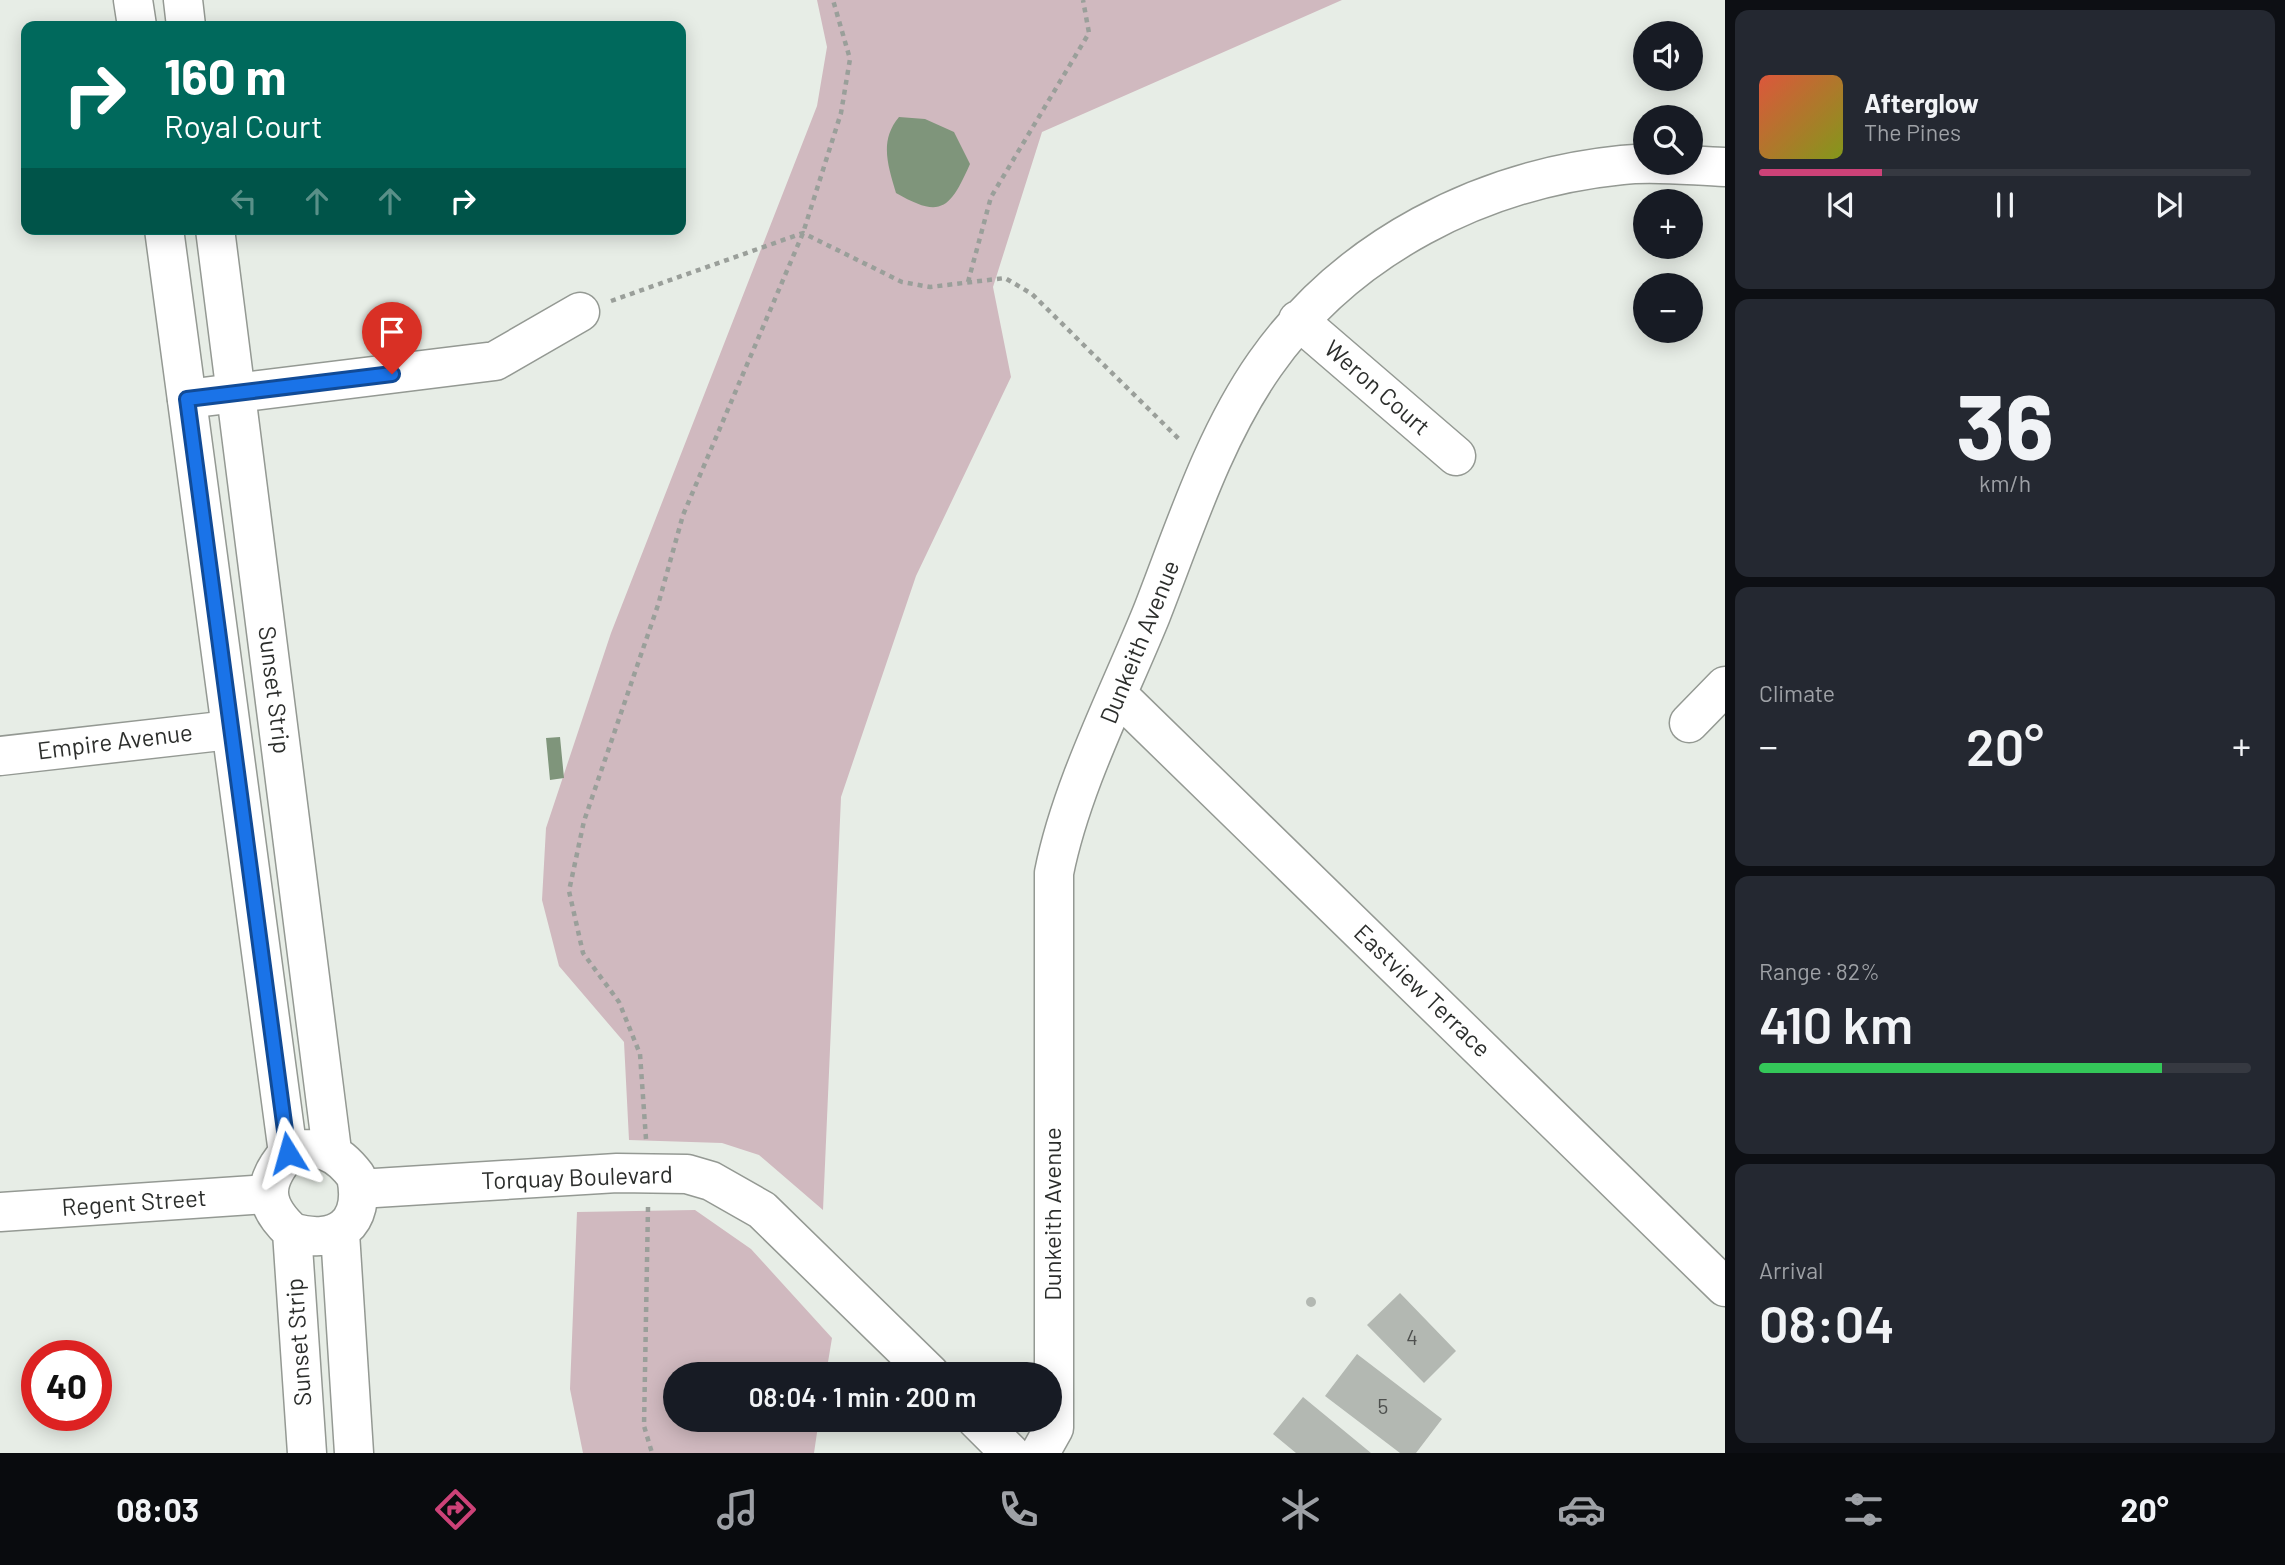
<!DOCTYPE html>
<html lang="en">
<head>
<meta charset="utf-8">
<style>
  :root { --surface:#171b24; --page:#242831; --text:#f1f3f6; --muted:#9ea1a6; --line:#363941; --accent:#cd4278 }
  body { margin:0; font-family:Barlow,sans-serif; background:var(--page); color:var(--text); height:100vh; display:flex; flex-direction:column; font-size:26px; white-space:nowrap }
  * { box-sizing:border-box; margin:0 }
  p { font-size:23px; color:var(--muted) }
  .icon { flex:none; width:38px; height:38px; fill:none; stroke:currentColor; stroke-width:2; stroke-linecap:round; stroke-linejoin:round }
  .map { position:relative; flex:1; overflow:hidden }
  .side { display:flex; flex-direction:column; gap:10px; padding:10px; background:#0d0f14; width:560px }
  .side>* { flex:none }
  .guide { position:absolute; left:21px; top:21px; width:665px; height:214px; border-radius:14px; box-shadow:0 4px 18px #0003; background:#00695c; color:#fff; overflow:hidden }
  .buttons { position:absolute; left:1633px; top:21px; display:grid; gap:14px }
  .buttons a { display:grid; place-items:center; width:70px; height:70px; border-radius:50%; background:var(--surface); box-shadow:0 4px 18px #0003; font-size:35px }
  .speed { position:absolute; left:21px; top:1340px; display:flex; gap:14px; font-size:35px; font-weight:700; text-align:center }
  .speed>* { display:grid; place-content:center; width:91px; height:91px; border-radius:50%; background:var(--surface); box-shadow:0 4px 18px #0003; line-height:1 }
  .speed .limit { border:10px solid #d22; background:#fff; color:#111 }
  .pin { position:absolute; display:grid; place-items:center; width:60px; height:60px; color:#fff; margin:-72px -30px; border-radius:50% 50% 50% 0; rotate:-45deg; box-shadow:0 0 7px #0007 }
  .pin .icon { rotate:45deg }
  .me { position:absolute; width:77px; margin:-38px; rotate:352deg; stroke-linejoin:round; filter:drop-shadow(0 0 5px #0008) }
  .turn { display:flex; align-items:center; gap:24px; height:147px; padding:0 28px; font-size:32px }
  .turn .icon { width:91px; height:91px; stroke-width:2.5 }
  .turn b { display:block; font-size:49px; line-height:60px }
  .lanes { display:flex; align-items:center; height:66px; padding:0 28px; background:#0003; justify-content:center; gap:35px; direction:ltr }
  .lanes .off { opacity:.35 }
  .big { font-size:52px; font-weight:600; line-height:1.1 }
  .side .card { flex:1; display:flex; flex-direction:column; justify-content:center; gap:10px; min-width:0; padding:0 24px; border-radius:14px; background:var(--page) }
  .side .dial { align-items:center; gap:0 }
  .dial b { font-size:91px; line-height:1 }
  .song { display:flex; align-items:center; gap:21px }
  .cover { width:84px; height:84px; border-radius:10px; background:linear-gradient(135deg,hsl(10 70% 55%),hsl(70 70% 35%)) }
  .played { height:7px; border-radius:4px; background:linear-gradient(90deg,var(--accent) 25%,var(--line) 25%) }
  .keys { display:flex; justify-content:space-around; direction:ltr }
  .heat { display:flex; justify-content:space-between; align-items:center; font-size:38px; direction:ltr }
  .charge { height:10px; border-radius:5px; background:linear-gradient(90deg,#34c759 82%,var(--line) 0) }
  .trip { position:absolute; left:663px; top:1362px; width:399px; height:70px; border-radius:35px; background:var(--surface); box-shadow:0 4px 18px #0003; font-weight:600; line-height:70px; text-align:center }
  .menu { display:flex; height:112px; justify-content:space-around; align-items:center; background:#090b0e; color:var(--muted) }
  .menu .icon { width:49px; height:49px }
  .menu .selected { color:var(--accent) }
  .menu b { font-size:32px; color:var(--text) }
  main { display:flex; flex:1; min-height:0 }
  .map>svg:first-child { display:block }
</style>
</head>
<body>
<main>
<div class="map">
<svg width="1725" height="1453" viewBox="0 0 1725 1453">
  <rect width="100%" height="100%" fill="#e7ede6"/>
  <path fill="#d0b9bf" d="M 817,0 L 1342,0 L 1042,132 L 993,287 L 1011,377 L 916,576 L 841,797 L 823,1210 L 759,1155 L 722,1143 L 629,1140 L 624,1042 L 559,966 L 542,900 L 546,828 L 611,633 L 817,106 L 827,47 Z
    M 695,1210 L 751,1249 L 832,1338 L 826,1374 L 676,1374 L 676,1419 L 819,1419 L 814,1453 L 583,1453 L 570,1389 L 577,1212 Z"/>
  <path fill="#7f957b" d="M 899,117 L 925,119 L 954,132 L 970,164 C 950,209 941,219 896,193 C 888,165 879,141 899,117 Z
    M 560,737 L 564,778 L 550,780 L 546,738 Z"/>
  <path fill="#b3b8b2" d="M 1400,1293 L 1456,1351 L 1424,1383 L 1367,1325 Z
    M1306 1302a5 5 0 1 1 10 0a5 5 0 1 1-10 0Z
    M 1357,1354 L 1442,1419 L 1416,1453 L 1400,1453 L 1325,1396 Z
    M 1303,1397 L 1371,1453 L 1296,1453 L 1273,1434 Z"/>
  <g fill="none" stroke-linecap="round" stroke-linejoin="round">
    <defs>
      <path id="minor" d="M 1298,320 L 1456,456
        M 187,399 L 495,361 L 580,312
        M 1118,695 L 1725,1287
        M 1689,723 L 1725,686
        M 0,756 L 230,730
        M 359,1189 L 617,1173 L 687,1174 L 711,1181 L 762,1210 L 930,1374
        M 0,1212 L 268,1194
        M 976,1419 L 1010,1453
        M 1040,1453 L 1054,1428 L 1054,873 C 1071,787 1118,696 1151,615 C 1184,531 1213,438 1265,364 C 1347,247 1482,179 1622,165 C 1655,161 1692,166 1725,167"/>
      <path id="tertiary" d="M 133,0 L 137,26
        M 183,0 L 186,26
        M 164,229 L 288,1153
        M 215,229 L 332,1151
        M 292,1232 C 337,1246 366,1224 356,1176 C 337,1151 319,1143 288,1153 C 262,1183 262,1204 292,1232 L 307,1453
        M 340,1233 L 354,1453"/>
    </defs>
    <use href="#minor" stroke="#949993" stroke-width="41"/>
    <use href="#tertiary" stroke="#949993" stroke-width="41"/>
    <path stroke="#9a9f9a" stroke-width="4.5" stroke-dasharray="5 5" stroke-linecap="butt" d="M 968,282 L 991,197 L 1089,33 L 1083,0
      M 611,301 L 803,233 L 902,282 L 930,287 L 1005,278 L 1032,294 L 1181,441
      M 646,1139 L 640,1054 L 619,1002 L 583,953 L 569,891 L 584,821 L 658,605 L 683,515 L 803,233 L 841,113 L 850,59 L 833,0
      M 648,1207 L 644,1426 L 652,1453"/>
    <use href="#minor" stroke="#fff" stroke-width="38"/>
    <use href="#tertiary" stroke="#fff" stroke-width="38"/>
  </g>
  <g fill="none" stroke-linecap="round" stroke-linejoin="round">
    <defs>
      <path id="route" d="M 288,1153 L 187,399 L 392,374"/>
    </defs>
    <use href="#route" stroke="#114b97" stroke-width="18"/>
    <use href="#route" stroke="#1a73e8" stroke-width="12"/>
  </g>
  <g text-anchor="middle" stroke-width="5" stroke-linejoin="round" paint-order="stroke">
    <g font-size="21" fill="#4e504e">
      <text x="1412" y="1345">4</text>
      <text x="1383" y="1414">5</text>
    </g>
    <g font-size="24" fill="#2c2e2c" stroke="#fff">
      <text transform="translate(1377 388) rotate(41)" y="8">Weron Court</text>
      <text transform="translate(1140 642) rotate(-68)" y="8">Dunkeith Avenue</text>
      <text transform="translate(274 690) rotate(83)" y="8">Sunset Strip</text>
      <text transform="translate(115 742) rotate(-7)" y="8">Empire Avenue</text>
      <text transform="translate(1422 991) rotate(44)" y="8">Eastview Terrace</text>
      <text transform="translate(577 1178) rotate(-2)" y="8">Torquay Boulevard</text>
      <text transform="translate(134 1203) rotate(-4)" y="8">Regent Street</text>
      <text transform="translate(1053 1214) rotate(-90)" y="8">Dunkeith Avenue</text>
      <text transform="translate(299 1342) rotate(-94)" y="8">Sunset Strip</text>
    </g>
  </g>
</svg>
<div class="buttons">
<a><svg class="icon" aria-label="sound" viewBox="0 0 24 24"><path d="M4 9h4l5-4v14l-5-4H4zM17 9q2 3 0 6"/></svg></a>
<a><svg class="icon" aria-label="search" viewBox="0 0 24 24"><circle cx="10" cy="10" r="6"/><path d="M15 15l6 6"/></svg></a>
<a>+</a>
<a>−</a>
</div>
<div class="speed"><div class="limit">40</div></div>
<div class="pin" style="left:392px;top:374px;background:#d93025"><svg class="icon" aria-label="arrive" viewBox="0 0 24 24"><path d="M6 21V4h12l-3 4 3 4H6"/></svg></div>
<svg class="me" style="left:288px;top:1153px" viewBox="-20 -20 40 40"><path d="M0-17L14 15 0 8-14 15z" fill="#1a73e8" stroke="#fff" stroke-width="4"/></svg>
<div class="trip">08:04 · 1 min · 200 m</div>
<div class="guide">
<div class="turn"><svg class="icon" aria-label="right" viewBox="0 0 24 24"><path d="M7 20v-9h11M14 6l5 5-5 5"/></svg><div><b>160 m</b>Royal Court</div></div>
<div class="lanes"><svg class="icon off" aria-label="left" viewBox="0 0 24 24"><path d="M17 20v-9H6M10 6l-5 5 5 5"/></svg><svg class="icon off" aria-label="ahead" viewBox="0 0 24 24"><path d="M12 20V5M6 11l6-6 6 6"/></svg><svg class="icon off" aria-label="ahead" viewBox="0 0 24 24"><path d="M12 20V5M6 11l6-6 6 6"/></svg><svg class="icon" aria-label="right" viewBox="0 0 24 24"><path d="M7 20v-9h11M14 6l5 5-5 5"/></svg></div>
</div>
</div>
<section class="side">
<div class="card">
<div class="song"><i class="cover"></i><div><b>Afterglow</b><p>The Pines</p></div></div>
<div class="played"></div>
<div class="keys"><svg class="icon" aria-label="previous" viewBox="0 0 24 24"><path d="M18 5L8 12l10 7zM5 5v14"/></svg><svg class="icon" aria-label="pause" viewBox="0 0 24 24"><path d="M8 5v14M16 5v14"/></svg><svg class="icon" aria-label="next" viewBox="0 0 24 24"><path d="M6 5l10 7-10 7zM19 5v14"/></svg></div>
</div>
<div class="card dial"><b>36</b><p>km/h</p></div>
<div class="card"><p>Climate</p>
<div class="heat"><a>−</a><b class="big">20°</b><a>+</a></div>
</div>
<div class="card"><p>Range · 82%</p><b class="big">410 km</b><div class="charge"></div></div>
<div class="card"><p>Arrival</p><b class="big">08:04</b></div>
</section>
</main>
<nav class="menu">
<b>08:03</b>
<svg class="icon selected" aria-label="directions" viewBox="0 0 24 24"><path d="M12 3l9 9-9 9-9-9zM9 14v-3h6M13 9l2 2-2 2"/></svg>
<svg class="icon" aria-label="music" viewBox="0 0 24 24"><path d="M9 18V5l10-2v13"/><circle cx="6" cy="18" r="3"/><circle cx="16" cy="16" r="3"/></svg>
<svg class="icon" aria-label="phone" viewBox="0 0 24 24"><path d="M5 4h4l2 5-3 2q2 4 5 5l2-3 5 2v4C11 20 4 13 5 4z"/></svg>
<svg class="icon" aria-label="climate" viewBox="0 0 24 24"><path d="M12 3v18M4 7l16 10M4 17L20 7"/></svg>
<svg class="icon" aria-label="car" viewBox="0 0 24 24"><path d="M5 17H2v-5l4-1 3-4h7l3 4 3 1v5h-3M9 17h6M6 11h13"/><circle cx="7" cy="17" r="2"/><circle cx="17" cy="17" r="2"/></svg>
<svg class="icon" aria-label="filters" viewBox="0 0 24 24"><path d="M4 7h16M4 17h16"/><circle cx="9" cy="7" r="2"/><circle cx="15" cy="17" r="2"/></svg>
<b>20°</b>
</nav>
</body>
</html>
